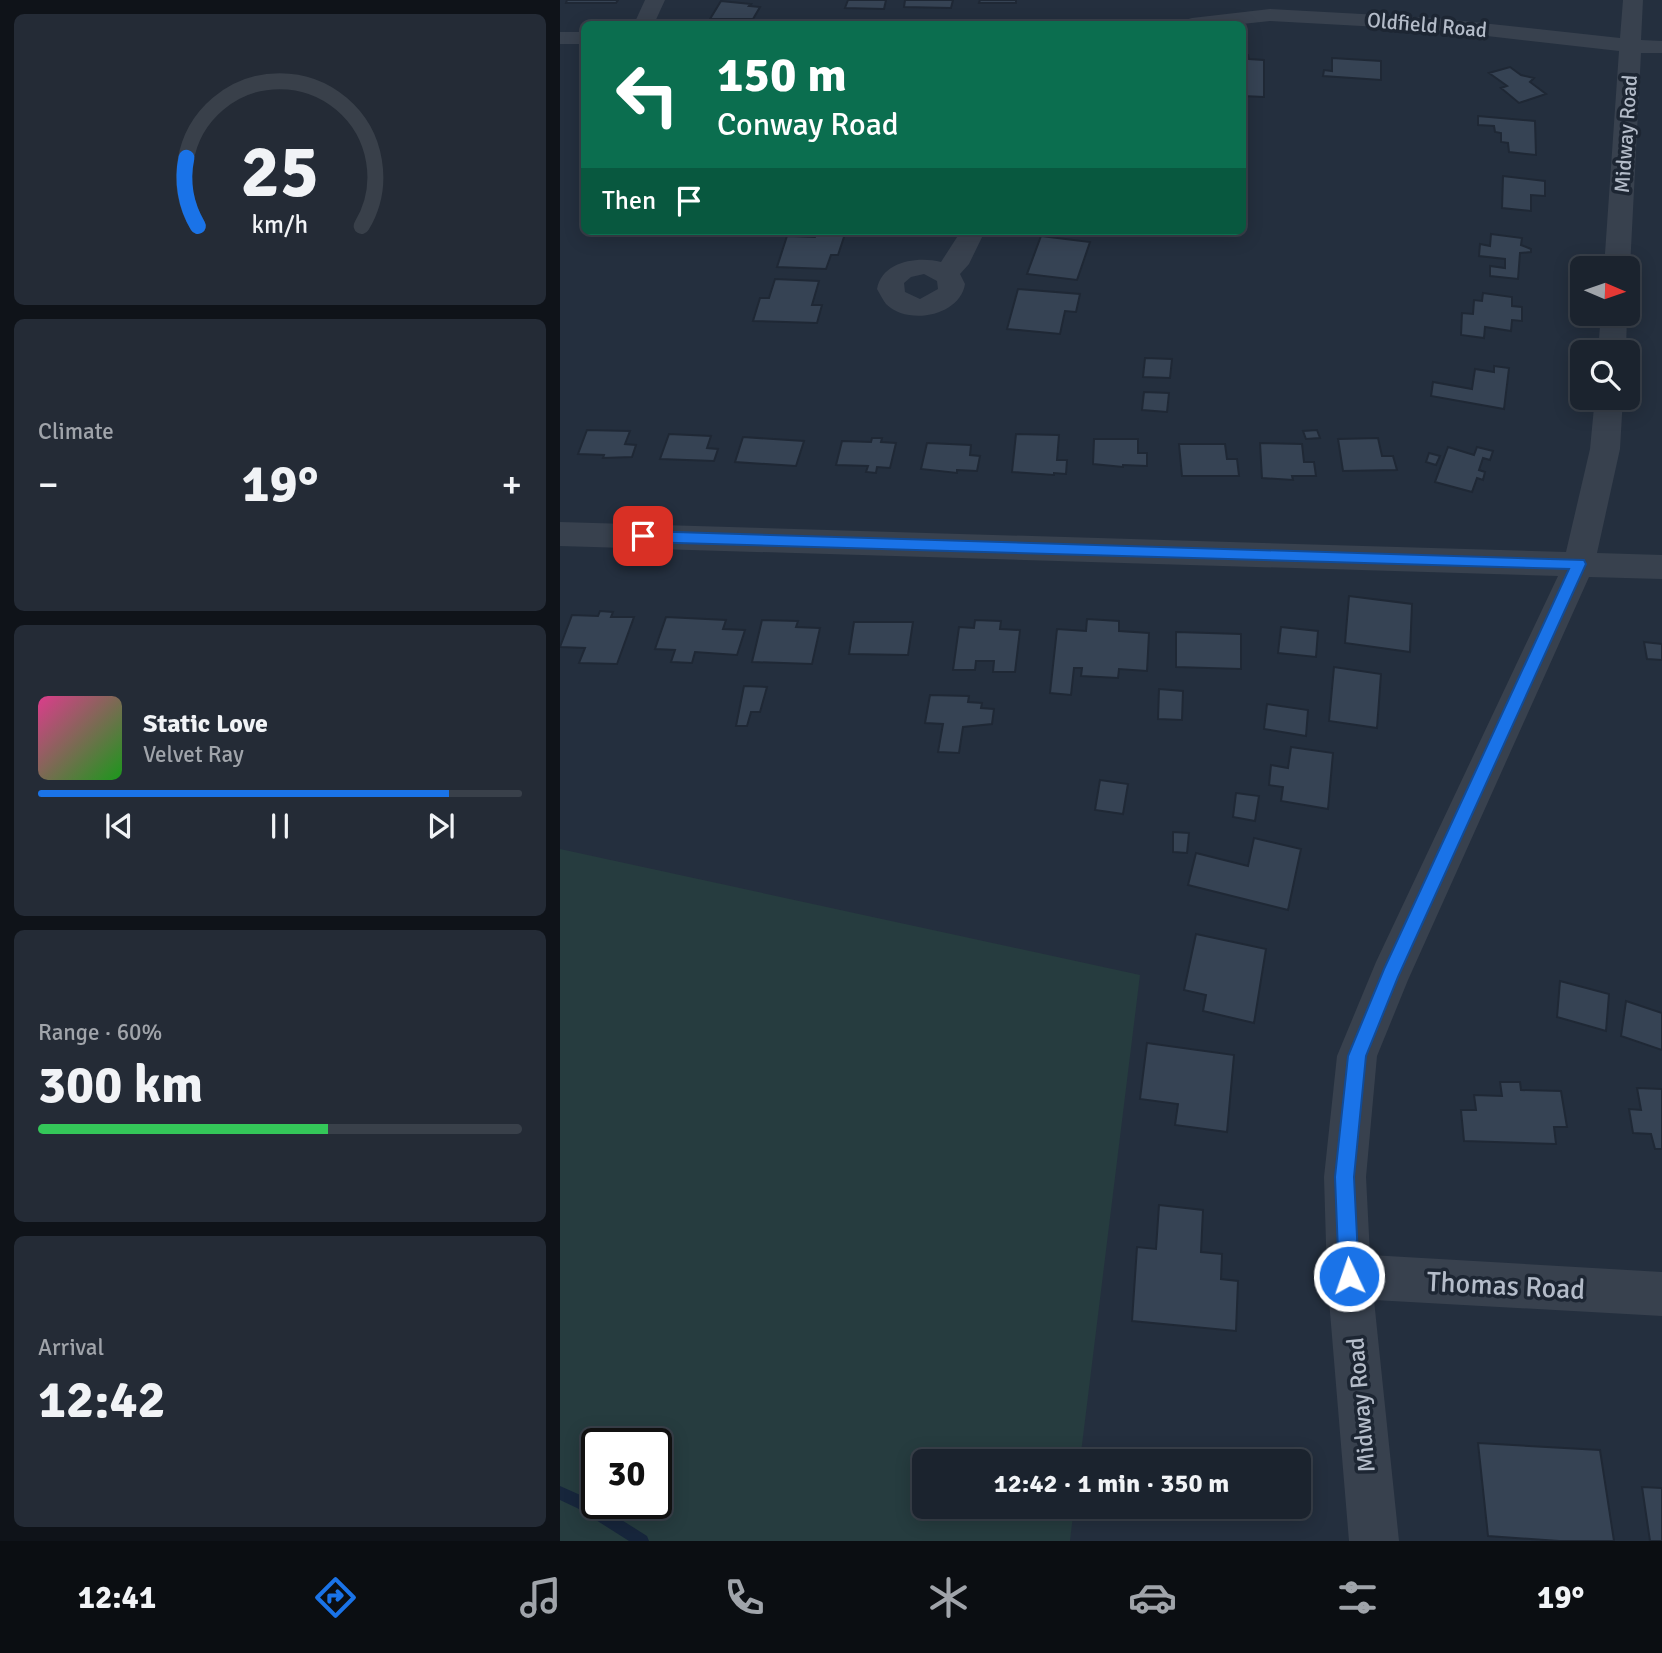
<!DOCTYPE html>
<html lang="en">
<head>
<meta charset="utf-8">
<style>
  :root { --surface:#1b232e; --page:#242b36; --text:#f1f3f6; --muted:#a0a4aa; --line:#39404a; --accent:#1a73e8 }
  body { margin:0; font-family:Signika,sans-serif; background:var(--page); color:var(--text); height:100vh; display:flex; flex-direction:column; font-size:26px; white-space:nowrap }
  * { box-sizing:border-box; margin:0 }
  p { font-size:23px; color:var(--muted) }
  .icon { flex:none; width:38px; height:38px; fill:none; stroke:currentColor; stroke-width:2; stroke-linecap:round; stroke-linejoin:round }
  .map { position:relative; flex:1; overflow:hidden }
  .details { display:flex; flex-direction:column; gap:14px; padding:14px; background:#0f1319; width:560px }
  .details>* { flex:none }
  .hud { position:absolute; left:21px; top:21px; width:665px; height:214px; border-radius:10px; box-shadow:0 4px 18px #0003,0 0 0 2px var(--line); background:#0b6e4f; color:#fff; overflow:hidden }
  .needle { width:46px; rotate:92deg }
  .fabs { position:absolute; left:1010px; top:256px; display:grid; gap:14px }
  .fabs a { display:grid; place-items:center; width:70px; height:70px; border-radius:10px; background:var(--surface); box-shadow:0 4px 18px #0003,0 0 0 2px var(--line); font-size:35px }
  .speed { position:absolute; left:21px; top:1428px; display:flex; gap:14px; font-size:35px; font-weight:700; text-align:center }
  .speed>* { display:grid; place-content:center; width:91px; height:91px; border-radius:50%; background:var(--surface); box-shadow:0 4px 18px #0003,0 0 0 2px var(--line); line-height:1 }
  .speed .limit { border:4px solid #111; border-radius:10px; background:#fff; color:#111 }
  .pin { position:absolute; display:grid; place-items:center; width:60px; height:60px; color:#fff; margin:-30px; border-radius:14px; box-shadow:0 4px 10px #0006 }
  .me { position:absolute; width:77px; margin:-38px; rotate:357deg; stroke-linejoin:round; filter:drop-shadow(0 0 5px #0008) }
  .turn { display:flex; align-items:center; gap:24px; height:147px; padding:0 21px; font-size:32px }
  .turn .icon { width:91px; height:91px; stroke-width:2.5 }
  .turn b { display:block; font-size:49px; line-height:60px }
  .then { display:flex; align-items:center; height:66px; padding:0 21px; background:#0003; gap:14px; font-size:26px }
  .big { font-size:52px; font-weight:700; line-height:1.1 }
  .details .card { flex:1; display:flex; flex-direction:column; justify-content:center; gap:10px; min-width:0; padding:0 24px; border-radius:10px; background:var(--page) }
  .details .dial { align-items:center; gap:0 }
  .dial svg { height:182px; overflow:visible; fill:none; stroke:var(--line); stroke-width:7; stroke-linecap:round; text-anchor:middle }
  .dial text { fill:var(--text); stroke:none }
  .song { display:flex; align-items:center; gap:21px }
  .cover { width:84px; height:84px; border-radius:10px; background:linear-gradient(135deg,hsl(330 70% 55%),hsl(120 70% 35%)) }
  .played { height:7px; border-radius:4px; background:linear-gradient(90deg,var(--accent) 85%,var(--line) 85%) }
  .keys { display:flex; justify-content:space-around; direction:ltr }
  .heat { display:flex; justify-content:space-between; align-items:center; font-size:38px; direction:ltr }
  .charge { height:10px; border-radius:5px; background:linear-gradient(90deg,#34c759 60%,var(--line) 0) }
  .trip { position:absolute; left:352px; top:1449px; width:399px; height:70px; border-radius:10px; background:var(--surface); box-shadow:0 4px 18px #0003,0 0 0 2px var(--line); font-weight:700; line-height:70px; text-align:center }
  .dock { display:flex; height:112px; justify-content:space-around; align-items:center; background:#0b0e12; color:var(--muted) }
  .dock .icon { width:49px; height:49px }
  .dock .selected { color:var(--accent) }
  .dock b { font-size:32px; color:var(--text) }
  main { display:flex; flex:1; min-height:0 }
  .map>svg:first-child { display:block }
</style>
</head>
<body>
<main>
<section class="details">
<div class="card dial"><svg viewBox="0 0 100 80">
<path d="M14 69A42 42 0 1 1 86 69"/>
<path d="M14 69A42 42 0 0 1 9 39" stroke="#1a73e8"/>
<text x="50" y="56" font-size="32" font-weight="700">25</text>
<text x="50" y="72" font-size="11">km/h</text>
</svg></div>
<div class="card"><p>Climate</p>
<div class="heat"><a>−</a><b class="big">19°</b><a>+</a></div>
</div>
<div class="card">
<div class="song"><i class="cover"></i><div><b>Static Love</b><p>Velvet Ray</p></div></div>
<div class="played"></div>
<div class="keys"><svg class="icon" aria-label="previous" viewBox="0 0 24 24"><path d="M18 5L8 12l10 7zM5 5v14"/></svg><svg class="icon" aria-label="pause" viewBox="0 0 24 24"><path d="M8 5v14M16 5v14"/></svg><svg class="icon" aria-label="next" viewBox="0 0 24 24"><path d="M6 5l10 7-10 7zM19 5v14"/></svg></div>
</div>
<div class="card"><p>Range · 60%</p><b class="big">300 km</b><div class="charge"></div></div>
<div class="card"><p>Arrival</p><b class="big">12:42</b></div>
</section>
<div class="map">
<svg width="1102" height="1541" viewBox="0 0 1102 1541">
  <rect width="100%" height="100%" fill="#242f3e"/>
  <path fill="#263c3f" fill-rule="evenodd" d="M 0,849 L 580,975 L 520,1461 L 364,1461 L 364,1507 L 514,1507 L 510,1541 L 0,1541 ZM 37,1444 L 96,1444 L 96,1503 L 37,1503 Z"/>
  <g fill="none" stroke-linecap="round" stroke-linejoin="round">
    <path fill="#17263c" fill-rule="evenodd" d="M 0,1486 L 27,1498 L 87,1536 L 89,1541 L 69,1541 L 17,1508 L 0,1500 Z"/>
  </g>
  <path fill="#364354" stroke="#1f2835" stroke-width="2" d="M 7,0 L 58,0 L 56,3 L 6,3 Z
    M 288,0 L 326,0 L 324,9 L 285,8 Z
    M 345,0 L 393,0 L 391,8 L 344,7 Z
    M 420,0 L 456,0 L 456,3 L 419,3 Z
    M 161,1 L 191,4 L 189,6 L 200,7 L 193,19 L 150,19 Z
    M 682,55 L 688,55 L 689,59 L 704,60 L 704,97 L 682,96 Z
    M 772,58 L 821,61 L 821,80 L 763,76 L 764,70 L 772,71 Z
    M 950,67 L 961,75 L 974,78 L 970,82 L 986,94 L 959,103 L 941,88 L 947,86 L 929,73 Z
    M 918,116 L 975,121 L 976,155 L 949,152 L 948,143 L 941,142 L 941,133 L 935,132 L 934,126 L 918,125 Z
    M 943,176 L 985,181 L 985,196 L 971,195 L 971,211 L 942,208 Z
    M 258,231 L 286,231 L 278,255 L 271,255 L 266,269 L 217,267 L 227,236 L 255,237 Z
    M 931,234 L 962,238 L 961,245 L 971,249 L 971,252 L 960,253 L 958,279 L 930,276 L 930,266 L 945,268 L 945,259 L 919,256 L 920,244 L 930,246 Z
    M 481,236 L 530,242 L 517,280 L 467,274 Z
    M 215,279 L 259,281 L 252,305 L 262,305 L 257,323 L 193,321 L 200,298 L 209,298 Z
    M 458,289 L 520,294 L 516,312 L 505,311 L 500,334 L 447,329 Z
    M 923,293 L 952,297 L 952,306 L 962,307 L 962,321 L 952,320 L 951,331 L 925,327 L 924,338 L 901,335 L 902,313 L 913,314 L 914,300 L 922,301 Z
    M 585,358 L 612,359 L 610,378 L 583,377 Z
    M 934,366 L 949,368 L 944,409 L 871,396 L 873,382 L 912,389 L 915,369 L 934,372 Z
    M 584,392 L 609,393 L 607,412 L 582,410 Z
    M 27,430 L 70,431 L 65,444 L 76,445 L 72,457 L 43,458 L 44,455 L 18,454 Z
    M 757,430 L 760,438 L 746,439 L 743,431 Z
    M 109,434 L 151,436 L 147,448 L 158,449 L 154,461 L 100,459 Z
    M 456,434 L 499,435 L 497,460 L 507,460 L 506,474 L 494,473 L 494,475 L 452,472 Z
    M 183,437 L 244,441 L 236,466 L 175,462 Z
    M 312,438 L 322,438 L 321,442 L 336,443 L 330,468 L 317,467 L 316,473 L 306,472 L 308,466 L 276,465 L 282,441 L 311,442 Z
    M 818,438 L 822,456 L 833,456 L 837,470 L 783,471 L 778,439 Z
    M 534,439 L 578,439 L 578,453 L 587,453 L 587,466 L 563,465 L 563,467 L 533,464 Z
    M 367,443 L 411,445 L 410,455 L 420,456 L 417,471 L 397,470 L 397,473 L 361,469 Z
    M 700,443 L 742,444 L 744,462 L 754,462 L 756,476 L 732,476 L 733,480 L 702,478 Z
    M 619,444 L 665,444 L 667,459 L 677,459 L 679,476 L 622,476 Z
    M 888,447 L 914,455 L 917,447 L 933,451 L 930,460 L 923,458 L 919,470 L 925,472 L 923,480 L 917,478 L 912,492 L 875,482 Z
    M 869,453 L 880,456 L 876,465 L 866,462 Z
    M 789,596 L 852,604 L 850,652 L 785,643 Z
    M 40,611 L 53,612 L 51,617 L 74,617 L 57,664 L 19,663 L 25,648 L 0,647 L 12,615 L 38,616 Z
    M 106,617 L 166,620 L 163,629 L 185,630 L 177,655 L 135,652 L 132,663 L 111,662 L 115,650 L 95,649 Z
    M 527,619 L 559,621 L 559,631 L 589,633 L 587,671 L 559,669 L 558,678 L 521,676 L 522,668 L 514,668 L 511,695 L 490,693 L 497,629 L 526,631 Z
    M 202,620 L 238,621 L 236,627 L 260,628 L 252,664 L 192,662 Z
    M 415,620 L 441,621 L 440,629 L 460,630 L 455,672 L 433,672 L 434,661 L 416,661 L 415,670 L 393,670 L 399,627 L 414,628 Z
    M 294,622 L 353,622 L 348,655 L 289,654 Z
    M 721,627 L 758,631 L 756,657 L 718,653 Z
    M 616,632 L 681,634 L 681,669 L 616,667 Z
    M 1084,642 L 1102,644 L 1102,660 L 1087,659 Z
    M 774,667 L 821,674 L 817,728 L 769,721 Z
    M 184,686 L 207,687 L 200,712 L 191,712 L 187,726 L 176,726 Z
    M 599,689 L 623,691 L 622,720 L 598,719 Z
    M 370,695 L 409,696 L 408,702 L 422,703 L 421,708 L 434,709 L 432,724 L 403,727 L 399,753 L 378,752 L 383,724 L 365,723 Z
    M 707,704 L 748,710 L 746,736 L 704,729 Z
    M 731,747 L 773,753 L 768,809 L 721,801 L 723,787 L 709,785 L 711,765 L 728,768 Z
    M 540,780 L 568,784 L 563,814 L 535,810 Z
    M 676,793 L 699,796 L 695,821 L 673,817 Z
    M 613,832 L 629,833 L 627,853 L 613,852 Z
    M 694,838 L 741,849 L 728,910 L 628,885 L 636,853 L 688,866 Z
    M 636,934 L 706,949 L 694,1023 L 643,1011 L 646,995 L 624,990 Z
    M 1000,981 L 1049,994 L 1046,1031 L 997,1017 Z
    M 1066,1001 L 1102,1013 L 1102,1050 L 1061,1036 Z
    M 587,1043 L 674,1055 L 667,1132 L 615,1125 L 618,1104 L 580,1099 Z
    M 940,1082 L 960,1082 L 961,1090 L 1001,1091 L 1007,1127 L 994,1127 L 996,1144 L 904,1141 L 901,1110 L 916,1110 L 914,1095 L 942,1096 Z
    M 1077,1088 L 1102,1089 L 1102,1149 L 1095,1149 L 1091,1134 L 1073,1133 L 1069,1109 L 1081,1110 Z
    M 599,1205 L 643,1210 L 641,1252 L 662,1254 L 661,1279 L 678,1281 L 676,1331 L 572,1321 L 577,1247 L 596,1249 Z
    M 918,1443 L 1040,1450 L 1054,1541 L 999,1541 L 928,1536 Z
    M 1082,1487 L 1102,1488 L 1102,1541 L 1090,1541 Z"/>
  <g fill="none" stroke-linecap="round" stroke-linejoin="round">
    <path fill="#38414e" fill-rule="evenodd" d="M 85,0 L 105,0 L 94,24 L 74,24 Z
      M 1063,0 L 1083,0 L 1081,40 L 1102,41 L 1102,53 L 1081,53 L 1070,268 L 1068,272 L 1068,268 L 1044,268 L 1059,51 L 875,30 L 710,21 L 682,24 L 621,24 L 625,20 L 632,18 L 710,9 L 875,18 L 1060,38 Z
      M 0,32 L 24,32 L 24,44 L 0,44 Z
      M 401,231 L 425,231 L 409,264 L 400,274 L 405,284 C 400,316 348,326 326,304 C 323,300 320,294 317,289 C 322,261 358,256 381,262 ZM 364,274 L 377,281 L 378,289 L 360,299 L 345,292 L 344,283 L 351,277 Z
      M 1041,313 L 1067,313 L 1066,352 L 1038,352 Z
      M 1035,397 L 1063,397 L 1060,449 L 1037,553 L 1102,555 L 1102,579 L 1029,577 L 848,980 L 817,1056 L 806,1177 L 810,1255 L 1102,1272 L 1102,1316 L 814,1300 L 839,1541 L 789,1541 L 767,1276 L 764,1177 L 777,1056 L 816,962 L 998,576 L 0,546 L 0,522 L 1006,552 L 1030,449 Z"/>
  </g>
  <path fill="#1a73e8" stroke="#114b97" stroke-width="2" d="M 83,531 L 1024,560 L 1026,564 L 838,977 L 806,1056 L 794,1177 L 799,1276 L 796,1283 L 789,1286 L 782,1283 L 779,1276 L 775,1177 L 788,1056 L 824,969 L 1009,569 L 83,542 L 77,536 Z"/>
  <g text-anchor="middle" stroke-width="7" stroke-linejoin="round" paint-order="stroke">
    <g font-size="21" fill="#b4bcc9" stroke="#1d2633">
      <text transform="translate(867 25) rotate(5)" y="7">Oldfield Road</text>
      <text transform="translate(1066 134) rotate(-86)" y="7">Midway Road</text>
    </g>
    <g font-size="24" fill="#b4bcc9" stroke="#1d2633">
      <text transform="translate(801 1405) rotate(-95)" y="8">Midway Road</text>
    </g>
    <g font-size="28" fill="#b4bcc9" stroke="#1d2633">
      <text transform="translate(946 1285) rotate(3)" y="10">Thomas Road</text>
    </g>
  </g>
</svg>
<div class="fabs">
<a><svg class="needle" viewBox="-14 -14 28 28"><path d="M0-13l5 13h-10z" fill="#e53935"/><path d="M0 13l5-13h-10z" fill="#a0a4aa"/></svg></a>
<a><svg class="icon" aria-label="search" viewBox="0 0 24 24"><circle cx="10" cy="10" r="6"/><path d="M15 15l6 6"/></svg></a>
</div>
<div class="speed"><div class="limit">30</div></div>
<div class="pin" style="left:83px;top:536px;background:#d93025"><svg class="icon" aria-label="arrive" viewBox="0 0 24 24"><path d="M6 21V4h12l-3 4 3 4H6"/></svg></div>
<svg class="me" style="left:789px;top:1276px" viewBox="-20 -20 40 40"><circle r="17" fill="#1a73e8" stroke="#fff" stroke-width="3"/><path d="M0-11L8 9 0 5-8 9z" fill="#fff"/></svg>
<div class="trip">12:42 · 1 min · 350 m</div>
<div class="hud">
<div class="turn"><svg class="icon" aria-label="left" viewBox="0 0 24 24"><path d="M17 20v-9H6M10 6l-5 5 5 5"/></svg><div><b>150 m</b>Conway Road</div></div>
<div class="then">Then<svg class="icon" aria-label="arrive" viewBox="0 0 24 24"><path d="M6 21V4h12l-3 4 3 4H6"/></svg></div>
</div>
</div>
</main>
<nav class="dock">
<b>12:41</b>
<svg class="icon selected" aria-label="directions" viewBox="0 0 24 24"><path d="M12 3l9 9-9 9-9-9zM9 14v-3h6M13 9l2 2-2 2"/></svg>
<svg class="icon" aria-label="music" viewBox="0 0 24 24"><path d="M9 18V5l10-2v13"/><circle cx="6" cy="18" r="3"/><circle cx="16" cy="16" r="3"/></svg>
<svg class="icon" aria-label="phone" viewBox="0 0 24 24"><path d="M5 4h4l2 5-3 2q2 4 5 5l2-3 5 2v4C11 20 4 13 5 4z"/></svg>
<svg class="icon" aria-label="climate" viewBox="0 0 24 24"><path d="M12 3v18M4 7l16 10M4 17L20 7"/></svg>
<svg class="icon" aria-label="car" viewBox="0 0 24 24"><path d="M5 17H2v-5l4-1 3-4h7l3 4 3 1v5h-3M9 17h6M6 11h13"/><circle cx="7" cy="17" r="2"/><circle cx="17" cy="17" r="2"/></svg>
<svg class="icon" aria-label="filters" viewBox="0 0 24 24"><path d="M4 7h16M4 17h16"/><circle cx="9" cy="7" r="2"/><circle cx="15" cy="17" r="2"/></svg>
<b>19°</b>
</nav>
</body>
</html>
